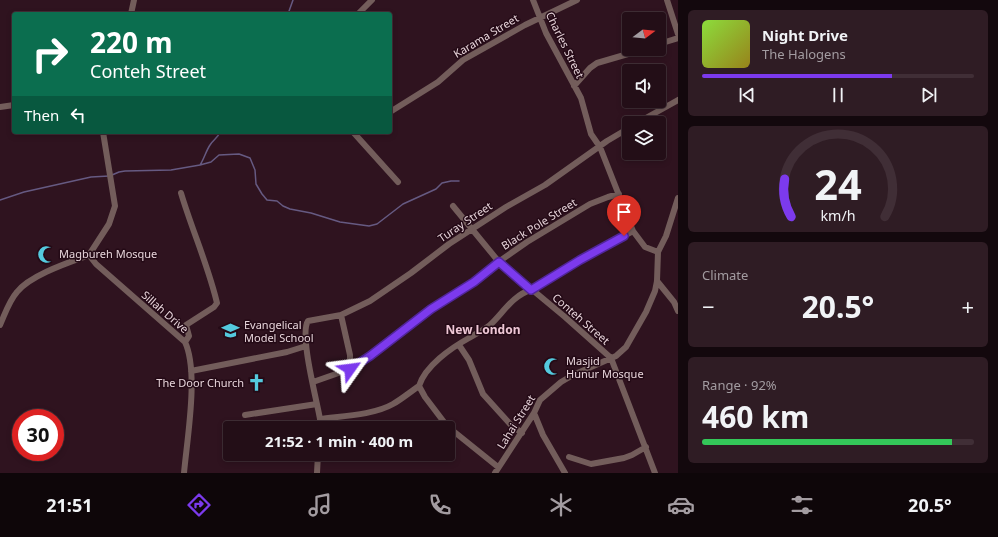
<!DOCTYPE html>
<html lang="en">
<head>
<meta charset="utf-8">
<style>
  :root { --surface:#230e17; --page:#2f1c24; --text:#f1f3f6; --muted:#a39ca1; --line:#402e36; --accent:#7c3aed }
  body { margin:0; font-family:"Noto Sans",sans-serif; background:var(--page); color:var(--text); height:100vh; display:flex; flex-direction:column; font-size:15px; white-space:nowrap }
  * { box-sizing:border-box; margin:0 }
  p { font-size:13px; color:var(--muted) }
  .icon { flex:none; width:22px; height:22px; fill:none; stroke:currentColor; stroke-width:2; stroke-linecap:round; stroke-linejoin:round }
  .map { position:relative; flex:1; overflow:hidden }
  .sheet { display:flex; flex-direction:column; gap:10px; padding:10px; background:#13080d; width:320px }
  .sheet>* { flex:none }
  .hud { position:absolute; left:12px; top:12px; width:380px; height:122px; border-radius:4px; box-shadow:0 2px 6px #0003,0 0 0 1px var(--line); background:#0b6e4f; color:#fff; overflow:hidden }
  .needle { width:26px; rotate:74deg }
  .buttons { position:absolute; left:622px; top:12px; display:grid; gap:8px }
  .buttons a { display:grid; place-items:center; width:44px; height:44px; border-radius:4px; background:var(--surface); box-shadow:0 2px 6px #0003,0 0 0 1px var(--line); font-size:20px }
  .speed { position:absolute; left:12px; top:409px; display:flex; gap:8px; font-size:20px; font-weight:700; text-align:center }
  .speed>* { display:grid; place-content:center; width:52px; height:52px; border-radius:50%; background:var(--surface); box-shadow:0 2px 6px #0003,0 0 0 1px var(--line); line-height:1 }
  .speed .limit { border:6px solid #d22; background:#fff; color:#111 }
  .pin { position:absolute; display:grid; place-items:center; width:34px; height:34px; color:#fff; margin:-41px -17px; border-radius:50% 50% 50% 0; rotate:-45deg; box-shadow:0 0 4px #0007 }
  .pin .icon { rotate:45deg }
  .me { position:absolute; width:44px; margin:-22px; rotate:59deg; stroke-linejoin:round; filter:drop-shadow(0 0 3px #0008) }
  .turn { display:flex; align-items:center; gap:14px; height:84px; padding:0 12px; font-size:18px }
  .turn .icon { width:52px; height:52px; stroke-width:2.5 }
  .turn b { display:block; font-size:28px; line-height:34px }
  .then { display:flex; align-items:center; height:38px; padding:0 12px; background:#0003; gap:8px; font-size:15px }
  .big { font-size:30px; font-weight:700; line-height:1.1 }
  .sheet .widget { flex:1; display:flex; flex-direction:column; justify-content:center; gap:6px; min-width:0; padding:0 14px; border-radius:6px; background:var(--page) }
  .sheet .dial { align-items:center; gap:0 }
  .dial svg { height:104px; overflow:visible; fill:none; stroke:var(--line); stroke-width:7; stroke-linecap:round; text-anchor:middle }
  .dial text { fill:var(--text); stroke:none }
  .song { display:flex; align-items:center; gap:12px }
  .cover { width:48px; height:48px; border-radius:6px; background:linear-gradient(135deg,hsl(90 70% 55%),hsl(50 70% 35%)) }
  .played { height:4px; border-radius:2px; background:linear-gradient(90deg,var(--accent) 70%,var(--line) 70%) }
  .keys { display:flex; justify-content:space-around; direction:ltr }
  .heat { display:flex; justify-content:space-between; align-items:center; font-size:22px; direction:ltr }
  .charge { height:6px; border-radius:3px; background:linear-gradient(90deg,#34c759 92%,var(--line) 0) }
  .trip { position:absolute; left:223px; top:421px; width:232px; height:40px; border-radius:4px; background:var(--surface); box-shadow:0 2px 6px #0003,0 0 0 1px var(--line); font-weight:700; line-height:40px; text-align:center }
  .tabs { display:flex; height:64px; justify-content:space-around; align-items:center; background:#0e0609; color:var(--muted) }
  .tabs .icon { width:28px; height:28px }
  .tabs .selected { color:var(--accent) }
  .tabs b { font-size:18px; color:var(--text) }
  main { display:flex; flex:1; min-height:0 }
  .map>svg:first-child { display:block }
</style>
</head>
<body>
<main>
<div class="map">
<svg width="678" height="473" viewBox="0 0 678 473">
  <rect width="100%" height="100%" fill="#2f131f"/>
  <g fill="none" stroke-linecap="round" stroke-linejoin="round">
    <path stroke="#665a82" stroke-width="1.5" d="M 288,14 L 293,0
      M 200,165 C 204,159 206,151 210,145 C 213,140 218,138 220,132
      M 112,175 L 119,172 L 125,171 L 171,170 L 200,165 L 211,162 L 219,155 L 239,154 L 250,158 L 255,170 L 256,184 L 262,194 L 267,200 L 277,201 L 283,206 L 290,209 L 311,213 L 340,222 L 369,226 L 377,224 L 403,204 L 436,189 L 442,183 L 451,181 L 459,181
      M 0,200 L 24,192 L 91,177 L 109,176"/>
    <path stroke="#735d5b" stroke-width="6" d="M 533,0 L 546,33 L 581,98 L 591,134 L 600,147 L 633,231 L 645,247 L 658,252
      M 667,0 L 678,34
      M 131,14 L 134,0
      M 358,14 L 372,0
      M 659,44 L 678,38
      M 574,86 L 590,68 L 597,63 L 645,49
      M 0,107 L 14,105
      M 390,112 L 438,82 L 463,60 L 525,25 L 577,0
      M 637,123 L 678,100
      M 353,132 L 398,182
      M 181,193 C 192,230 208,265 217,303 L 214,307 L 186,325 L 189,336 L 185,342
      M 453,206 L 499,262 L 565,317 L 611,358 L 655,473
      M 89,255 L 96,264 L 185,342 C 199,372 187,439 184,473
      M 89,255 L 109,224 L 115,206 L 103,132
      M 657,281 L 674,302 L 678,311
      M 341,315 L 350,355 L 350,369
      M 0,325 C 5,314 9,301 17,292 C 30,275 70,262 89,255
      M 459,345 L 469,360 L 483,394 L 511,425 L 522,433
      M 191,371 L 287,352 L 306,346
      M 313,382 L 350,369 L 361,363 L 421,316 L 474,282 L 494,265 L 527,242 L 590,204 L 608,197 L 619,194
      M 419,386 C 425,366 451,348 469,338 C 475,334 484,330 490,325 C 503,313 513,295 531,290 L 579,260 L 633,231
      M 419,386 L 425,397 L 447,426 L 498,467
      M 534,413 L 543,435 L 565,473
      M 245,415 L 317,404
      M 320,419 C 342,416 374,415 393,404 C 402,399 410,392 419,386
      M 320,428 L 320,419 C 317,401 299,334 308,321 L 341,315 L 370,301 L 411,273 L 449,244 L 506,207 L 545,185 L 607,141 L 629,128
      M 253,454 L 256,454
      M 569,457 L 591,464 L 624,458 L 632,455 L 646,447
      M 317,473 L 318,454
      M 495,473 L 534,413 L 540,400 L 561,382 L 573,375 L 616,356 L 626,347 L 646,312 L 655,291 L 657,281 L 658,252 L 666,236 L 678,198"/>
  </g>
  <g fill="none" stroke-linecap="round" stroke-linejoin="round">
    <defs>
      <path id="route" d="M 350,369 L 370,356 L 431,309 L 474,282 L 499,262 L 531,290 L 580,260 L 624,236"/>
    </defs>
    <use href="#route" stroke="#51269a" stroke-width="10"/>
    <use href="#route" stroke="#7c3aed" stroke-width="7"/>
  </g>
  <defs>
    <symbol id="mosque-bare" viewBox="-9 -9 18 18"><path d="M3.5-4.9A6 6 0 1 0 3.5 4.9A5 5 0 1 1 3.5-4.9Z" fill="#54cade" stroke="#240a16" stroke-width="2.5" paint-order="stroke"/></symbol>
    <symbol id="school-bare" viewBox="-9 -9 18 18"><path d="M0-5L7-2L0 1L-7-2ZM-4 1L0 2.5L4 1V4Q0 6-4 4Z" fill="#54cade" stroke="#240a16" stroke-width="2.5" paint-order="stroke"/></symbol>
    <symbol id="church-bare" viewBox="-9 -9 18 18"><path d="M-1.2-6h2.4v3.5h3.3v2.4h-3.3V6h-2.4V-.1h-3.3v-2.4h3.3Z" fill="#54cade" stroke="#240a16" stroke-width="2.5" paint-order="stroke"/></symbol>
  </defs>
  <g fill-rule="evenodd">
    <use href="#mosque-bare" x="34" y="242" width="25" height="25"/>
    <use href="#school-bare" x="218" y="318" width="25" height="25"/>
    <use href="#mosque-bare" x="540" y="354" width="25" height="25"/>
    <use href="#church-bare" x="244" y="370" width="25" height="25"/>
  </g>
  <g text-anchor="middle" stroke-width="3" stroke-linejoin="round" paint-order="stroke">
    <g font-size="11" fill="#e7d4da" stroke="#240a16">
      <text transform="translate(486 36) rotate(-31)" y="4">Karama Street</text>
      <text transform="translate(565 45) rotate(64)" y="4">Charles Street</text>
      <text transform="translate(465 222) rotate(-34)" y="4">Turay Street</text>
      <text transform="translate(539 224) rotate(-32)" y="4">Black Pole Street</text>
      <text transform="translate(165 312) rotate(41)" y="4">Sillah Drive</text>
      <text transform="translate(581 319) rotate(41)" y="4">Conteh Street</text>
      <text transform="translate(516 422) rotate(-58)" y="4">Lahai Street</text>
    </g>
    <g font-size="11" fill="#e7d4da" stroke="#240a16" text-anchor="start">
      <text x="59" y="258">Magbureh Mosque</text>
      <text x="244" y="329">Evangelical<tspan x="244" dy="13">Model School</tspan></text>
      <text x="566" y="365">Masjid<tspan x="566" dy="13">Hunur Mosque</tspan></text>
      <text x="244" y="387" text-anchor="end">The Door Church</text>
    </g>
    <g font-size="12" font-weight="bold" fill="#eec7d5" stroke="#240a16">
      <text x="483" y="334">New London</text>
    </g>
  </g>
</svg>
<div class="buttons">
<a><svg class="needle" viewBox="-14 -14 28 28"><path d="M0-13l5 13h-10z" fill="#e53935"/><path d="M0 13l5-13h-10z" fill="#a39ca1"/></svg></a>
<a><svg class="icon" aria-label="sound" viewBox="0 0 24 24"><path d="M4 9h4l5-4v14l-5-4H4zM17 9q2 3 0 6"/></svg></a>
<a><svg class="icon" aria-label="layers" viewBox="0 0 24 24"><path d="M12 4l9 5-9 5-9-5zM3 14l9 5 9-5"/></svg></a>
</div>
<div class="speed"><div class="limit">30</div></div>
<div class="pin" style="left:624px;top:236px;background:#d93025"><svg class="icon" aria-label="arrive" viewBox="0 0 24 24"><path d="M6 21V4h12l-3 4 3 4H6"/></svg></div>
<svg class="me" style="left:350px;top:369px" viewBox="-20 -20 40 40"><path d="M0-17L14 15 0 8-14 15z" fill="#7c3aed" stroke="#fff" stroke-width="4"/></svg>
<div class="trip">21:52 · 1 min · 400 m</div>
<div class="hud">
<div class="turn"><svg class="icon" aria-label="right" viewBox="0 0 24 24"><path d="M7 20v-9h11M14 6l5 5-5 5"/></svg><div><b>220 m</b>Conteh Street</div></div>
<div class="then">Then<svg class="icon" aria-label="left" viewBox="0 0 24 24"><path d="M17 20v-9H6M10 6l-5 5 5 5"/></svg></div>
</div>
</div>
<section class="sheet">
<div class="widget">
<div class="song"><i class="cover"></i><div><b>Night Drive</b><p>The Halogens</p></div></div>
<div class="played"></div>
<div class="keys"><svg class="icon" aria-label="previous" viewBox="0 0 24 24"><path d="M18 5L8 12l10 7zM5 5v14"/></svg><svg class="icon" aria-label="pause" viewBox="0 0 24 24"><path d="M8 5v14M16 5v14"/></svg><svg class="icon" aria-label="next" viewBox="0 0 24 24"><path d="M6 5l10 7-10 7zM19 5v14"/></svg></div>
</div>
<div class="widget dial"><svg viewBox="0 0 100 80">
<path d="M14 69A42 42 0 1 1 86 69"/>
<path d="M14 69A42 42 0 0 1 9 40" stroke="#7c3aed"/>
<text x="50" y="56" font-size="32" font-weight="700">24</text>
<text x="50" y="72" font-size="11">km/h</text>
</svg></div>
<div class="widget"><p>Climate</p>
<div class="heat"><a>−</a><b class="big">20.5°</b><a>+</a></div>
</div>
<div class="widget"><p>Range · 92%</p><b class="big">460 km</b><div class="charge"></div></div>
</section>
</main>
<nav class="tabs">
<b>21:51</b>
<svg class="icon selected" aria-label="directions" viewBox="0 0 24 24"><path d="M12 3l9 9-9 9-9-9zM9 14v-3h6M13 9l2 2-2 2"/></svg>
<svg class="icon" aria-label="music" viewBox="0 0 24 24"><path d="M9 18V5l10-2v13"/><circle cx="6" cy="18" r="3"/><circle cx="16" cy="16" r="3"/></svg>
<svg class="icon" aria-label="phone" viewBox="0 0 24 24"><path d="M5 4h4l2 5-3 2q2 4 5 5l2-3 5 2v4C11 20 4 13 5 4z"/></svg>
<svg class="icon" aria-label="climate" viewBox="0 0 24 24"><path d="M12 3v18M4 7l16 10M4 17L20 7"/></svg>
<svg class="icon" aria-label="car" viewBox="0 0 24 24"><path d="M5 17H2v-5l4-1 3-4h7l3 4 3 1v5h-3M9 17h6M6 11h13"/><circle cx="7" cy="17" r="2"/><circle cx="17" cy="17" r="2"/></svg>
<svg class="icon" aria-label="filters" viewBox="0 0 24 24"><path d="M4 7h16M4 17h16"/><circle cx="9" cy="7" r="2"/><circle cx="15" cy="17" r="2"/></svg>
<b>20.5°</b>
</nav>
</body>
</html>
